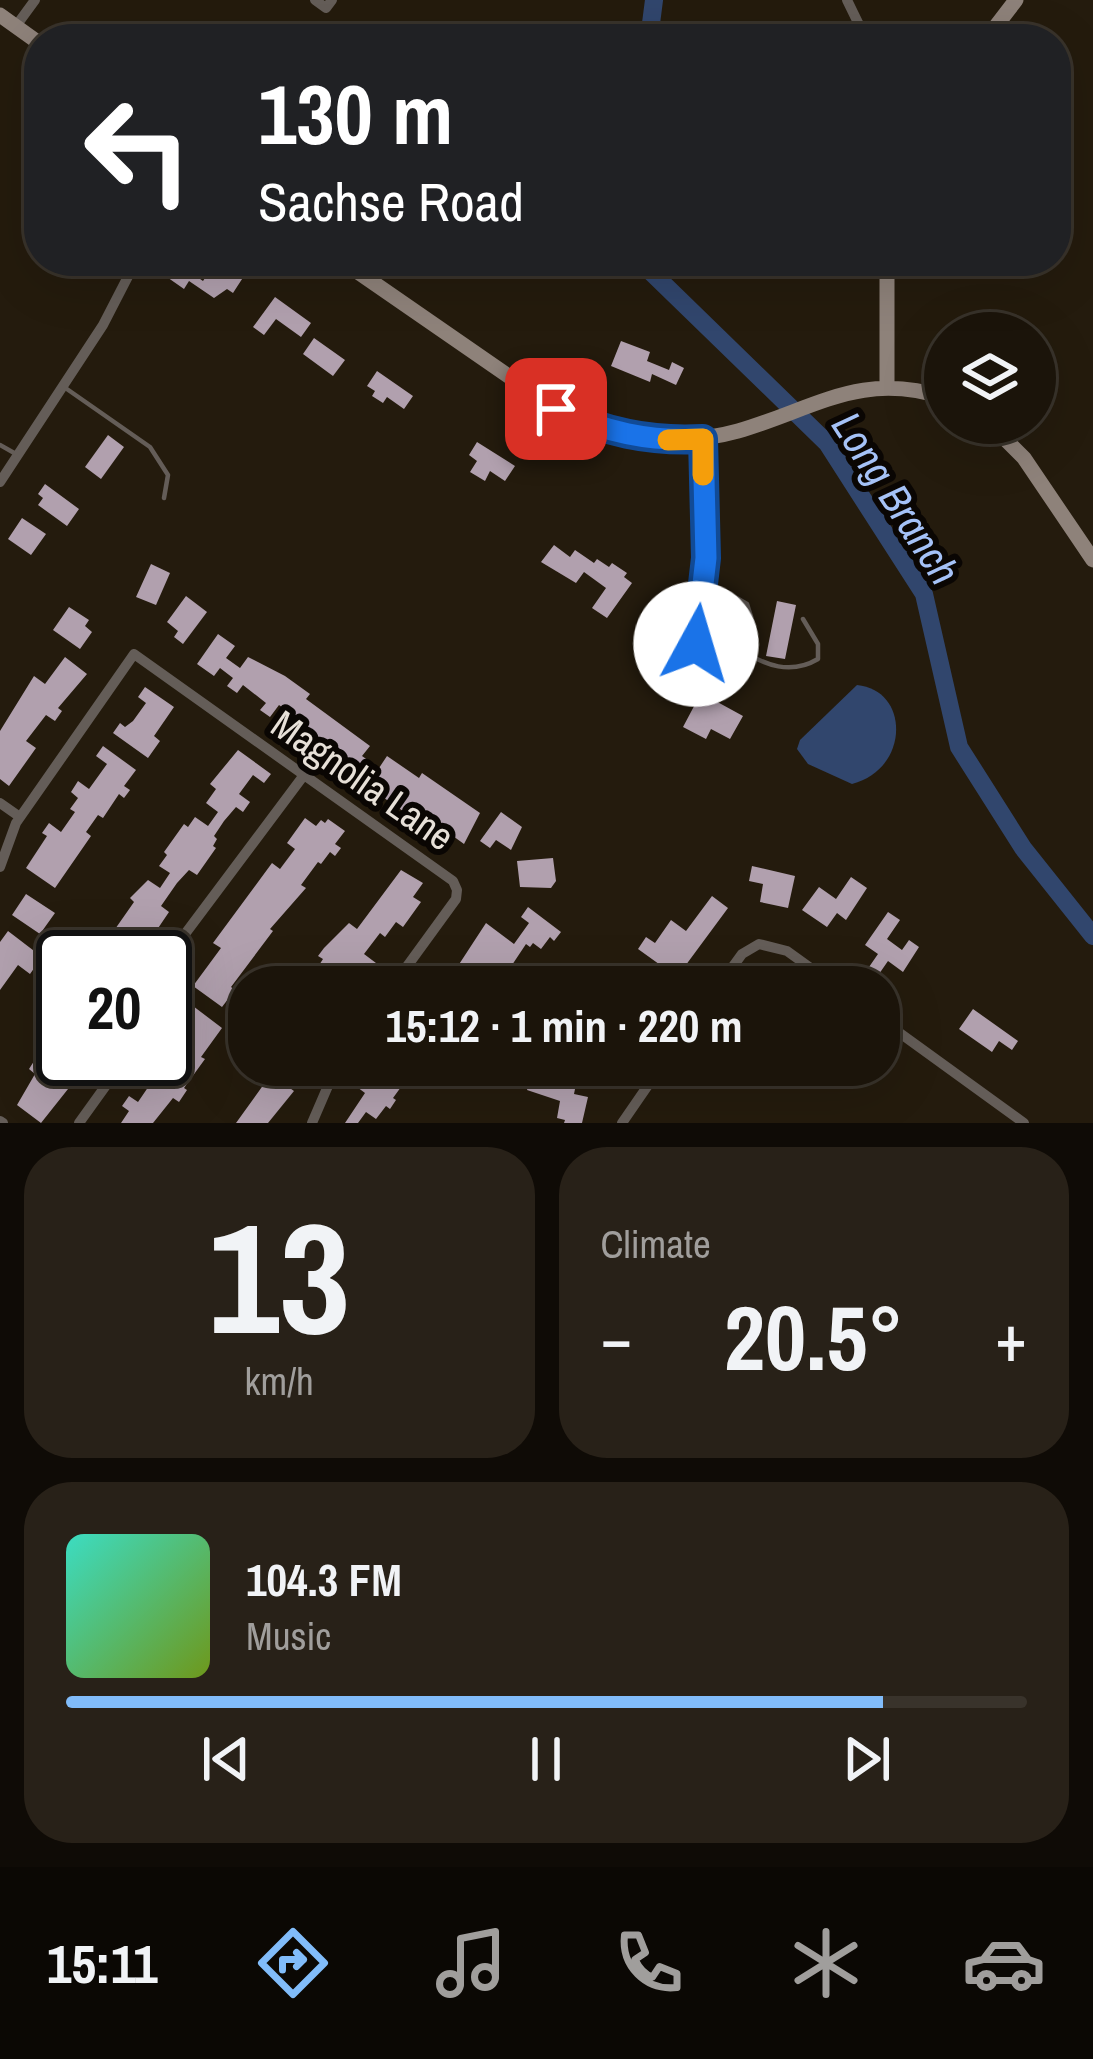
<!DOCTYPE html>
<html lang="en">
<head>
<meta charset="utf-8">
<style>
  :root { --surface:#1b140a; --page:#282118; --text:#f1f3f6; --muted:#a09e9c; --line:#39332b; --accent:#81bcfa }
  body { margin:0; font-family:"Archivo Narrow",sans-serif; background:var(--page); color:var(--text); height:100vh; display:flex; flex-direction:column; font-size:45px; white-space:nowrap }
  * { box-sizing:border-box; margin:0 }
  p { font-size:39px; color:var(--muted) }
  .icon { flex:none; width:66px; height:66px; fill:none; stroke:currentColor; stroke-width:2; stroke-linecap:round; stroke-linejoin:round }
  .map { position:relative; height:1123px; overflow:hidden }
  .sheet { display:flex; flex-direction:column; gap:24px; padding:24px; background:#0f0b06; flex:1 }
  .sheet>* { flex:none }
  .hud { position:absolute; left:24px; top:24px; width:1047px; height:252px; border-radius:48px; box-shadow:0 12px 48px #0002,0 0 0 3px var(--line); background:#202124; color:#fff; overflow:hidden }
  .controls { position:absolute; left:924px; top:312px; display:grid; gap:24px }
  .controls a { display:grid; place-items:center; width:132px; height:132px; border-radius:50%; background:var(--surface); box-shadow:0 12px 48px #0002,0 0 0 3px var(--line); font-size:60px }
  .speed { position:absolute; left:36px; top:930px; display:flex; gap:24px; font-size:60px; font-weight:700; text-align:center }
  .speed>* { display:grid; place-content:center; width:156px; height:156px; border-radius:50%; background:var(--surface); box-shadow:0 12px 48px #0002,0 0 0 3px var(--line); line-height:1 }
  .speed .limit { border:6px solid #111; border-radius:18px; background:#fff; color:#111 }
  .pin { position:absolute; display:grid; place-items:center; width:102px; height:102px; color:#fff; margin:-51px; border-radius:24px; box-shadow:0 6px 18px #0006 }
  .me { position:absolute; width:132px; margin:-66px; rotate:6deg; stroke-linejoin:round; filter:drop-shadow(0 0 9px #0008) }
  .turn { display:flex; align-items:center; gap:42px; height:252px; padding:0 36px; font-size:54px }
  .turn .icon { width:156px; height:156px; stroke-width:2.5 }
  .turn b { display:block; font-size:84px; line-height:102px }
  .big { font-size:90px; font-weight:700; line-height:1.1 }
  .sheet .card { flex:1; display:flex; flex-direction:column; justify-content:center; gap:18px; min-width:0; padding:0 42px; border-radius:48px; background:var(--page) }
  .sheet .dial { align-items:center; gap:0 }
  .dial b { font-size:156px; line-height:1 }
  .song { display:flex; align-items:center; gap:36px }
  .cover { width:144px; height:144px; border-radius:18px; background:linear-gradient(135deg,hsl(170 70% 55%),hsl(80 70% 35%)) }
  .played { height:12px; border-radius:6px; background:linear-gradient(90deg,var(--accent) 85%,var(--line) 85%) }
  .keys { display:flex; justify-content:space-around; direction:ltr }
  .heat { display:flex; justify-content:space-between; align-items:center; font-size:66px; direction:ltr }
  .sheet .tiles { flex:1; display:grid; gap:24px; grid-template-columns:1fr 1fr }
  .card:last-child { grid-column:span 2 }
  .trip { position:absolute; left:228px; top:966px; width:672px; height:120px; border-radius:48px; background:var(--surface); box-shadow:0 12px 48px #0002,0 0 0 3px var(--line); font-weight:700; line-height:120px; text-align:center }
  .tab-bar { display:flex; height:192px; justify-content:space-around; align-items:center; background:#0b0804; color:var(--muted) }
  .tab-bar .icon { width:84px; height:84px }
  .tab-bar .on { color:var(--accent) }
  .tab-bar b { font-size:54px; color:var(--text) }
  .map>svg:first-child { display:block }
</style>
</head>
<body>
<div class="map">
<svg width="1093" height="1123" viewBox="0 0 1093 1123">
  <rect width="100%" height="100%" fill="#241b0d"/>
  <path fill="#31466d" d="M 857,685 C 910,690 910,769 852,784 L 808,764 L 797,749 L 800,740 Z"/>
  <g fill="none" stroke-linecap="round" stroke-linejoin="round">
    <path stroke="#31466d" stroke-width="18" d="M 649,39 L 654,0
      M 645,261 L 646,267 L 827,443 L 924,594 L 959,747 L 1023,848 L 1093,936"/>
  </g>
  <path fill="#b1a0ae" d="M 158,261 L 174,261 L 203,281 L 216,261 L 244,276 L 233,293 L 227,289 L 214,298 L 189,281 L 184,289 L 154,268 Z
    M 275,297 L 311,323 L 301,337 L 276,319 L 264,335 L 253,327 Z
    M 314,338 L 345,360 L 333,376 L 303,354 Z
    M 621,341 L 650,352 L 647,361 L 669,370 L 672,362 L 684,368 L 676,385 L 652,374 L 650,382 L 611,366 Z
    M 377,371 L 413,396 L 404,409 L 387,397 L 383,403 L 372,396 L 375,391 L 367,386 Z
    M 108,435 L 124,447 L 101,479 L 85,467 Z
    M 477,442 L 515,466 L 505,481 L 490,471 L 485,481 L 470,472 L 477,461 L 469,455 Z
    M 45,484 L 79,509 L 67,526 L 38,505 L 43,498 L 38,494 Z
    M 22,518 L 46,534 L 31,555 L 8,539 Z
    M 554,545 L 570,557 L 575,550 L 594,563 L 597,559 L 609,567 L 612,563 L 627,573 L 624,577 L 632,583 L 607,618 L 592,608 L 606,588 L 584,572 L 576,583 L 541,562 Z
    M 151,564 L 170,573 L 156,605 L 136,597 Z
    M 186,596 L 207,612 L 183,644 L 174,637 L 178,631 L 167,622 Z
    M 777,601 L 796,605 L 785,659 L 766,656 Z
    M 69,607 L 89,620 L 85,626 L 92,632 L 80,649 L 53,630 Z
    M 218,634 L 235,646 L 226,658 L 240,668 L 248,657 L 285,676 L 310,694 L 306,699 L 370,746 L 362,756 L 379,768 L 387,756 L 419,778 L 422,773 L 480,813 L 464,844 L 446,831 L 440,839 L 431,832 L 438,822 L 423,811 L 416,820 L 374,791 L 380,782 L 344,758 L 339,766 L 329,759 L 334,751 L 311,735 L 306,742 L 295,735 L 304,723 L 279,705 L 270,717 L 260,710 L 266,703 L 243,685 L 237,693 L 227,686 L 233,678 L 220,668 L 214,676 L 197,664 Z
    M 65,657 L 87,674 L 58,708 L 62,711 L 55,721 L 46,715 L 26,741 L 36,748 L 9,786 L 0,779 L 0,731 L 34,676 L 45,684 Z
    M 145,687 L 174,707 L 154,736 L 160,741 L 148,758 L 113,733 L 120,723 L 125,727 L 133,721 L 146,703 L 138,697 Z
    M 701,693 L 743,716 L 730,739 L 711,729 L 706,739 L 683,727 Z
    M 103,746 L 136,770 L 124,786 L 130,790 L 124,798 L 119,794 L 103,818 L 98,815 L 86,832 L 91,836 L 55,888 L 26,868 L 47,836 L 42,833 L 49,823 L 61,832 L 75,812 L 70,809 L 78,798 L 71,792 L 78,781 L 89,789 L 107,764 L 96,756 Z
    M 238,750 L 271,774 L 264,783 L 253,775 L 239,794 L 250,802 L 243,812 L 236,807 L 224,821 L 214,836 L 217,839 L 213,846 L 216,848 L 197,875 L 189,870 L 177,883 L 161,906 L 169,912 L 146,946 L 138,939 L 133,946 L 113,932 L 134,902 L 130,898 L 148,880 L 160,888 L 170,873 L 159,866 L 167,855 L 164,852 L 184,824 L 188,827 L 195,817 L 208,826 L 218,812 L 206,803 L 216,789 L 210,784 Z
    M 501,812 L 522,827 L 511,850 L 496,840 L 490,848 L 480,841 Z
    M 305,818 L 316,826 L 321,820 L 325,823 L 328,819 L 345,831 L 335,844 L 341,848 L 335,856 L 330,852 L 321,864 L 318,862 L 301,885 L 306,888 L 270,929 L 273,931 L 231,987 L 235,990 L 222,1007 L 193,986 L 221,948 L 213,943 L 272,863 L 280,869 L 295,849 L 287,843 Z
    M 553,858 L 556,881 L 551,888 L 520,887 L 517,861 Z
    M 752,866 L 795,876 L 788,908 L 760,902 L 763,884 L 749,881 Z
    M 401,870 L 423,883 L 413,897 L 421,902 L 403,927 L 396,922 L 385,937 L 380,933 L 364,954 L 376,963 L 368,973 L 361,968 L 351,981 L 359,987 L 305,987 L 323,959 L 318,956 L 324,948 L 349,923 L 357,929 Z
    M 851,877 L 867,888 L 846,920 L 837,913 L 827,927 L 802,910 L 819,887 L 836,899 Z
    M 26,894 L 55,913 L 40,934 L 12,915 Z
    M 712,896 L 728,908 L 677,977 L 638,949 L 646,937 L 655,943 L 671,920 L 686,931 Z
    M 528,907 L 561,932 L 554,941 L 550,937 L 541,949 L 533,943 L 530,947 L 526,944 L 504,977 L 495,970 L 482,987 L 424,987 L 442,963 L 454,972 L 486,923 L 514,944 L 529,923 L 521,917 Z
    M 888,912 L 900,920 L 887,939 L 902,950 L 909,940 L 919,947 L 903,972 L 888,961 L 879,974 L 869,967 L 878,954 L 865,945 Z
    M 8,931 L 42,957 L 30,974 L 18,965 L 0,990 L 0,942 Z
    M 193,1006 L 222,1028 L 201,1057 L 205,1059 L 184,1088 L 187,1090 L 179,1102 L 173,1098 L 153,1123 L 121,1123 L 129,1111 L 122,1106 L 129,1096 L 138,1102 L 153,1080 L 146,1075 L 153,1065 L 157,1068 L 165,1059 L 170,1049 L 167,1047 Z
    M 973,1009 L 1018,1041 L 1012,1050 L 999,1041 L 992,1052 L 959,1029 Z
    M 63,1022 L 63,1059 L 71,1059 L 59,1075 L 72,1084 L 41,1123 L 17,1105 L 35,1074 L 29,1069 L 36,1058 L 39,1060 Z
    M 270,1065 L 301,1065 L 287,1086 L 294,1091 L 268,1123 L 236,1123 L 264,1084 L 259,1081 Z
    M 372,1065 L 417,1065 L 393,1098 L 396,1100 L 390,1109 L 386,1106 L 376,1119 L 366,1112 L 358,1123 L 345,1123 L 365,1093 L 357,1087 Z
    M 530,1079 L 575,1089 L 574,1094 L 588,1097 L 582,1123 L 564,1123 L 565,1120 L 557,1118 L 560,1101 L 527,1090 Z"/>
  <g fill="none" stroke-linecap="round" stroke-linejoin="round">
    <path stroke="#645d58" stroke-width="4.5" d="M 64,387 L 150,447 L 168,475 L 164,498
      M 0,445 L 16,454
      M 696,644 C 717,654 731,655 751,643 L 754,626 L 747,604 L 728,593 L 701,595
      M 740,649 C 765,666 791,675 818,659 L 818,644 L 803,619
      M 694,686 L 706,558 L 703,444"/>
    <path stroke="#645d58" stroke-width="10" d="M 315,0 L 326,8 L 332,0
      M 847,0 L 866,39
      M 16,26 L 35,0
      M 0,482 L 103,325 L 136,261
      M 0,803 L 20,817
      M 0,867 L 16,823 L 134,654 L 453,881 L 457,890 L 456,899 L 392,987
      M 718,987 L 742,954 L 759,944 L 787,951 L 837,987
      M 165,993 L 173,959 L 185,934 L 304,775
      M 879,1018 L 1024,1123
      M 0,1121 L 3,1123
      M 79,1123 L 125,1059
      M 312,1123 L 337,1065
      M 622,1123 L 662,1065"/>
    <path stroke="#8e827a" stroke-width="15" d="M 0,15 L 39,43
      M 986,39 L 1016,0
      M 342,261 L 556,409 C 614,437 674,449 738,431 C 814,409 862,370 945,398
      M 887,386 L 887,261
      M 989,423 L 1024,458 L 1093,560"/>
  </g>
  <g fill="none" stroke-linecap="round" stroke-linejoin="round">
    <defs>
      <path id="route" d="M 556,409 C 604,432 649,442 703,439 L 706,558 L 696,644"/>
    </defs>
    <use href="#route" stroke="#114b97" stroke-width="30"/>
    <use href="#route" stroke="#1a73e8" stroke-width="21"/>
    <path stroke="#f59e0b" stroke-width="21" d="M 668,440 L 703,439 L 703,475"/>
  </g>
  <g text-anchor="middle" stroke-width="12" stroke-linejoin="round" paint-order="stroke">
    <g font-size="39" fill="#e7e0d8" stroke="#0a0603">
      <text transform="translate(363 780) rotate(35)" y="14">Magnolia Lane</text>
    </g>
    <g font-size="42" font-style="italic" fill="#a5c2f7" stroke="#0a0603">
      <text transform="translate(896 498) rotate(57)" y="15">Long Branch</text>
    </g>
  </g>
</svg>
<div class="controls">
<a><svg class="icon" aria-label="layers" viewBox="0 0 24 24"><path d="M12 4l9 5-9 5-9-5zM3 14l9 5 9-5"/></svg></a>
</div>
<div class="speed"><div class="limit">20</div></div>
<div class="pin" style="left:556px;top:409px;background:#d93025"><svg class="icon" aria-label="arrive" viewBox="0 0 24 24"><path d="M6 21V4h12l-3 4 3 4H6"/></svg></div>
<svg class="me" style="left:696px;top:644px" viewBox="-20 -20 40 40"><circle r="19" fill="#fff"/><path d="M0-13L10 11 0 6-10 11z" fill="#1a73e8"/></svg>
<div class="trip">15:12 · 1 min · 220 m</div>
<div class="hud">
<div class="turn"><svg class="icon" aria-label="left" viewBox="0 0 24 24"><path d="M17 20v-9H6M10 6l-5 5 5 5"/></svg><div><b>130 m</b>Sachse Road</div></div>
</div>
</div>
<section class="sheet">
<div class="tiles">
<div class="card dial"><b>13</b><p>km/h</p></div>
<div class="card"><p>Climate</p>
<div class="heat"><a>−</a><b class="big">20.5°</b><a>+</a></div>
</div>
<div class="card">
<div class="song"><i class="cover"></i><div><b>104.3 FM</b><p>Music</p></div></div>
<div class="played"></div>
<div class="keys"><svg class="icon" aria-label="previous" viewBox="0 0 24 24"><path d="M18 5L8 12l10 7zM5 5v14"/></svg><svg class="icon" aria-label="pause" viewBox="0 0 24 24"><path d="M8 5v14M16 5v14"/></svg><svg class="icon" aria-label="next" viewBox="0 0 24 24"><path d="M6 5l10 7-10 7zM19 5v14"/></svg></div>
</div>
</div>
</section>
<nav class="tab-bar">
<b>15:11</b>
<svg class="icon on" aria-label="directions" viewBox="0 0 24 24"><path d="M12 3l9 9-9 9-9-9zM9 14v-3h6M13 9l2 2-2 2"/></svg>
<svg class="icon" aria-label="music" viewBox="0 0 24 24"><path d="M9 18V5l10-2v13"/><circle cx="6" cy="18" r="3"/><circle cx="16" cy="16" r="3"/></svg>
<svg class="icon" aria-label="phone" viewBox="0 0 24 24"><path d="M5 4h4l2 5-3 2q2 4 5 5l2-3 5 2v4C11 20 4 13 5 4z"/></svg>
<svg class="icon" aria-label="climate" viewBox="0 0 24 24"><path d="M12 3v18M4 7l16 10M4 17L20 7"/></svg>
<svg class="icon" aria-label="car" viewBox="0 0 24 24"><path d="M5 17H2v-5l4-1 3-4h7l3 4 3 1v5h-3M9 17h6M6 11h13"/><circle cx="7" cy="17" r="2"/><circle cx="17" cy="17" r="2"/></svg>
</nav>
</body>
</html>
